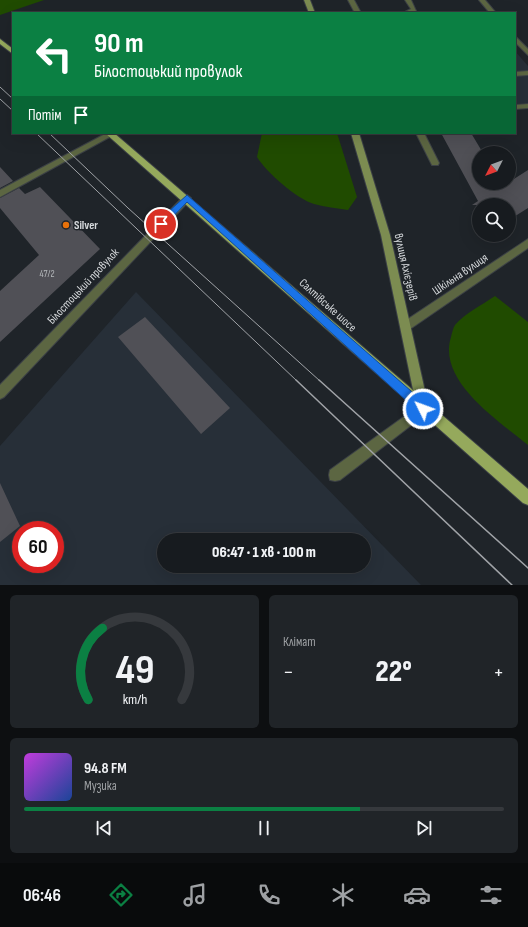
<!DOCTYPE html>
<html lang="uk">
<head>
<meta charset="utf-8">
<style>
  :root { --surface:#171b1f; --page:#202428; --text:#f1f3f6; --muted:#9ea1a4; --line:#36393d; --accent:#0b8043 }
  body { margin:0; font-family:"Sofia Sans Condensed",sans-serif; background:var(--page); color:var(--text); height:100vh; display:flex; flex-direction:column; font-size:15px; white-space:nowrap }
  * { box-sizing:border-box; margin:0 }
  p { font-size:13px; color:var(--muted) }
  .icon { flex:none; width:22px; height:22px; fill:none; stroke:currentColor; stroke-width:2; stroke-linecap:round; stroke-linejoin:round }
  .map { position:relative; height:585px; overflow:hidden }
  .sheet { display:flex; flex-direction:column; gap:10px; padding:10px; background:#0d0f11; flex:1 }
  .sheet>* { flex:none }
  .guide { position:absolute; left:12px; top:12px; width:504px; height:122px; border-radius:0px; box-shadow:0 4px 16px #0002,0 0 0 1px var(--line); background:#0b8043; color:#fff; overflow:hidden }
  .needle { width:26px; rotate:228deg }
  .tools { position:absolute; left:472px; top:146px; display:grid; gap:8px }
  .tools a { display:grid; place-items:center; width:44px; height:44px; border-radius:50%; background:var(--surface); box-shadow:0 4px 16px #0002,0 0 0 1px var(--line); font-size:20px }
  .speed { position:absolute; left:12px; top:521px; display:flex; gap:8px; font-size:20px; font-weight:700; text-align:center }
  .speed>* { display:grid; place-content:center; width:52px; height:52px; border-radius:50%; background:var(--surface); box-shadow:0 4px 16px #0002,0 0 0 1px var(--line); line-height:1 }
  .speed .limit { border:6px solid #d22; background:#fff; color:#111 }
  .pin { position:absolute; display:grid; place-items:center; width:34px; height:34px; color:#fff; margin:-17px; border:2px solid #fff; border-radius:50%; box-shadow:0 1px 4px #0007 }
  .me { position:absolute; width:44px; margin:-22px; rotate:312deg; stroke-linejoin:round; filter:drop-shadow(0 0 3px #0008) }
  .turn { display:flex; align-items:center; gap:14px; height:84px; padding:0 16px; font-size:18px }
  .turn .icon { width:52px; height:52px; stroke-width:2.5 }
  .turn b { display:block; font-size:28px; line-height:34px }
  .then { display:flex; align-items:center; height:38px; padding:0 16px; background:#0003; gap:8px; font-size:15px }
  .big { font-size:30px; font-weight:800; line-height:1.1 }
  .sheet .widget { flex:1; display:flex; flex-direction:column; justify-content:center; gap:6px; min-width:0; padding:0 14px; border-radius:6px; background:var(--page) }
  .sheet .dial { align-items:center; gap:0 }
  .dial svg { height:104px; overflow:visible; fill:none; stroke:var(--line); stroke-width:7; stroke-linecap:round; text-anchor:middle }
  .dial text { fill:var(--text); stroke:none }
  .song { display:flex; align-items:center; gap:12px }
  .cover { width:48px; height:48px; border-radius:6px; background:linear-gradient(135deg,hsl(290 70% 55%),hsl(220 70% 35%)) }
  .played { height:4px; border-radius:2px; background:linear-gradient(90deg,var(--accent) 70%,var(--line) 70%) }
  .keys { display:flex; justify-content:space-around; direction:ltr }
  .heat { display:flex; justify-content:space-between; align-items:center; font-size:22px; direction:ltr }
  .sheet .tiles { flex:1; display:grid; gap:10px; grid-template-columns:1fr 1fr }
  .widget:last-child { grid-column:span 2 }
  .trip { position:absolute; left:157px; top:533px; width:214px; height:40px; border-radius:20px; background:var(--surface); box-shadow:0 4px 16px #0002,0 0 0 1px var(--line); font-weight:800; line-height:40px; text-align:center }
  .dock { display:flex; height:64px; justify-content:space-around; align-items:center; background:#090b0c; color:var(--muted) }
  .dock .icon { width:28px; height:28px }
  .dock .current { color:var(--accent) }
  .dock b { font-size:18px; color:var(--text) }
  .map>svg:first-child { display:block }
</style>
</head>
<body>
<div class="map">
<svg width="528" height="585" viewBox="0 0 528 585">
  <rect width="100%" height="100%" fill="#1f2429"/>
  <path fill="#272f38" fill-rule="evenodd" d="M 515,51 L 528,66 L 528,103 L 515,104 Z
    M 136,292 L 421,585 L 0,585 L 0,446 ZM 21,530 L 55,530 L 55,564 L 21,564 ZM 164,540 L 364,540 L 364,566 L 164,566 Z"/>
  <path fill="#204b00" d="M 0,0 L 44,0 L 0,15 Z
    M 262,133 L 337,133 L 357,197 L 348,210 C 337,208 325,207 314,204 C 297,199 266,172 257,157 Z
    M 495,296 L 528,322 L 528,445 C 499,421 437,381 451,337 C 452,333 453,328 455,325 C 465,313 482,305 495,296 Z"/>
  <path fill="#505056" d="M 441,133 L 471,133 L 483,153 L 479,153 L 479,183 L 502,183 L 503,186 L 528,170 L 528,208 L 509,220 L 509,205 L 472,205 L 478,201 Z
    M 0,167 L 13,181 L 0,188 Z
    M 40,187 L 100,249 L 0,342 L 0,291 L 39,255 L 0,208 L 0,198 L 19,188 L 25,194 Z
    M 145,317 L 230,408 L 201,434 L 118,337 Z
    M 0,483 L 20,526 L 0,542 Z"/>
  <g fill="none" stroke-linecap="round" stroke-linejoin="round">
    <defs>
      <path id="service" d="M 348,0 L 354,0 L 361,13 L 355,13 Z
        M 405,0 L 411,0 L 416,11 L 403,13 L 411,9 Z
        M 479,0 L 485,0 L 496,13 L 490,13 Z
        M 515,36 L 528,49 L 528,55 L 515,42 Z
        M 528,71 L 528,75 L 515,76 L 515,72 Z
        M 528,104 L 528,108 L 515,109 L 515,105 Z
        M 107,133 L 115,134 L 0,197 L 0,190 Z
        M 416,133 L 424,133 L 439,163 L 438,165 L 432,165 Z
        M 423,403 L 427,405 L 429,409 L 427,413 L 340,480 L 335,481 L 330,480 L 329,475 L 330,470 Z"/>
      <path id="minor" d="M 187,195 L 191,198 L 190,200 L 4,397 L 0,399 L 0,385 L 184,196 Z
        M 528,239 L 528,248 L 410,329 L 406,331 L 402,329 L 401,326 L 402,323 Z"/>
      <path id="secondary" d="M 304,0 L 310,0 L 315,13 L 309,13 Z
        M 351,133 L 359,133 L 390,235 L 429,409 L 427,413 L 423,415 L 419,413 L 417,409 L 381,235 Z"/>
      <path id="primary" d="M 0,39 L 13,49 L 13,54 L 0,44 Z
        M 105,133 L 114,133 L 528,489 L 528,505 L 523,503 L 471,457 Z"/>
    </defs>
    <use href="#service" stroke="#3c4146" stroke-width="2"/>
    <use href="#minor" stroke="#3c4146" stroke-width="2"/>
    <use href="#secondary" stroke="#3c4146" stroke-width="2"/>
    <use href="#primary" stroke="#3c4146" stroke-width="2"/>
    <use href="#service" fill="#5c6642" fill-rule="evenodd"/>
    <use href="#minor" fill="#5c6642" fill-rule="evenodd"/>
    <use href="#secondary" fill="#7c8c51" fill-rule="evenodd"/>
    <use href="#primary" fill="#95a95c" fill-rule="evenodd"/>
    <path stroke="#a0a3a7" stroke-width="1" d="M 0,87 L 13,99
      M 0,99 L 13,111
      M 36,133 L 297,381
      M 49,133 L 128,208 L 320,381"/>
    <path stroke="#a0a3a7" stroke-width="1.5" d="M 296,380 L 512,585
      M 319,380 L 528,568"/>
  </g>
  <path fill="#1a73e8" stroke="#114b97" d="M 187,195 L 427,405 L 429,409 L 427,413 L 423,414 L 420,413 L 187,202 L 164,226 L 158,226 L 158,221 Z"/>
  <circle fill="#e8710a" stroke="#1f2429" stroke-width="1.5" cx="66" cy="225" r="4"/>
  <g text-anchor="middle" stroke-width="3" stroke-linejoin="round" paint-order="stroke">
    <g font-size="10" fill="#b4b7ba">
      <text x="47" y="277">47/2</text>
    </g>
    <g font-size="12" font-weight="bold" fill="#d6d9dc" stroke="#1f2429" text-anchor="start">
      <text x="74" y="229">Silver</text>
    </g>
    <g font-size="12" fill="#d6d9dc" stroke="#1f2429">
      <text transform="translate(406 267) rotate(77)" y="4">вулиця Ахієзерів</text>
      <text transform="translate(460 274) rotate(-34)" y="4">Шкільна вулиця</text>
      <text transform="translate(83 286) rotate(-47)" y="4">Білостоцький провулок</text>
      <text transform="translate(328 305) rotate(42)" y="4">Салтівське шосе</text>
    </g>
  </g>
</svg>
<div class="tools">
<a><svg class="needle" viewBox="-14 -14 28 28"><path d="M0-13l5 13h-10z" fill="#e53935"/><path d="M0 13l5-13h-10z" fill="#9ea1a4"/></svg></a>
<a><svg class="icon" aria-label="search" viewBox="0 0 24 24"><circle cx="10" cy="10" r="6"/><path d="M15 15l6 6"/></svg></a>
</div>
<div class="speed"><div class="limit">60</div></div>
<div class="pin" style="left:161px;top:224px;background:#d93025"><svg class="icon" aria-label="arrive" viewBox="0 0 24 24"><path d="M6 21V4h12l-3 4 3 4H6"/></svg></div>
<svg class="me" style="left:423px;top:409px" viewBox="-20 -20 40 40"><circle r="17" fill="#1a73e8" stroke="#fff" stroke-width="3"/><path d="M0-11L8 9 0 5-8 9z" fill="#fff"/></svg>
<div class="trip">06:47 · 1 хв · 100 m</div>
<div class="guide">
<div class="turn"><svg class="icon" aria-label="left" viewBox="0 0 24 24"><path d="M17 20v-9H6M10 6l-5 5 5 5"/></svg><div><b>90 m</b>Білостоцький провулок</div></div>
<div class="then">Потім<svg class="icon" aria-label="arrive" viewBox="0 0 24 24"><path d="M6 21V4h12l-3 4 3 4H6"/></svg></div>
</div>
</div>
<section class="sheet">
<div class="tiles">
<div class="widget dial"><svg viewBox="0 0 100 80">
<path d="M14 69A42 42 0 1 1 86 69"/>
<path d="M14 69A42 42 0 0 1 25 14" stroke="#0b8043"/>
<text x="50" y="56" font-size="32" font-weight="700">49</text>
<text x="50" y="72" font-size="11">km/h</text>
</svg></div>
<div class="widget"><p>Клімат</p>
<div class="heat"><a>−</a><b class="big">22°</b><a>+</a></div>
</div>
<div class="widget">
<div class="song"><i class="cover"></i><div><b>94.8 FM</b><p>Музика</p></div></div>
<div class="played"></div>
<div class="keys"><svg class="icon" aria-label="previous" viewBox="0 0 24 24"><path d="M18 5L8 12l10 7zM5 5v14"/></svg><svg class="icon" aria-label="pause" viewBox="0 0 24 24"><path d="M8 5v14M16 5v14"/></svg><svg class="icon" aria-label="next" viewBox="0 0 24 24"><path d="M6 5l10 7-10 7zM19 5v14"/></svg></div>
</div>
</div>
</section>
<nav class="dock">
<b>06:46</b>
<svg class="icon current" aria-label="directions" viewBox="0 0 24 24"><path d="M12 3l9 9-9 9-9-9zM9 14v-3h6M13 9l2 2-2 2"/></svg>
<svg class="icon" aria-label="music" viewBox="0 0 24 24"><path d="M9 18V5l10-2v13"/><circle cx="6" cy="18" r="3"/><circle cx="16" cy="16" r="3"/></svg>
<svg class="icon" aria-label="phone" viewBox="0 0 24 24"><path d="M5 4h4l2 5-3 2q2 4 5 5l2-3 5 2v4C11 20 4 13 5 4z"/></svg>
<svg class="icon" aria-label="climate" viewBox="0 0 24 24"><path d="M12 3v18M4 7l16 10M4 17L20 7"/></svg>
<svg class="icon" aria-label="car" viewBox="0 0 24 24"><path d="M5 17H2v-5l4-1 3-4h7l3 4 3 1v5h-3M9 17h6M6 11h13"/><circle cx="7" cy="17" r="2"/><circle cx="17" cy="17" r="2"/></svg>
<svg class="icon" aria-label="filters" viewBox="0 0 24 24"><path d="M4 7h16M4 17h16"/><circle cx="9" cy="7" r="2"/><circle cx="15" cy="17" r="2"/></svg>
</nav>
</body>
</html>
